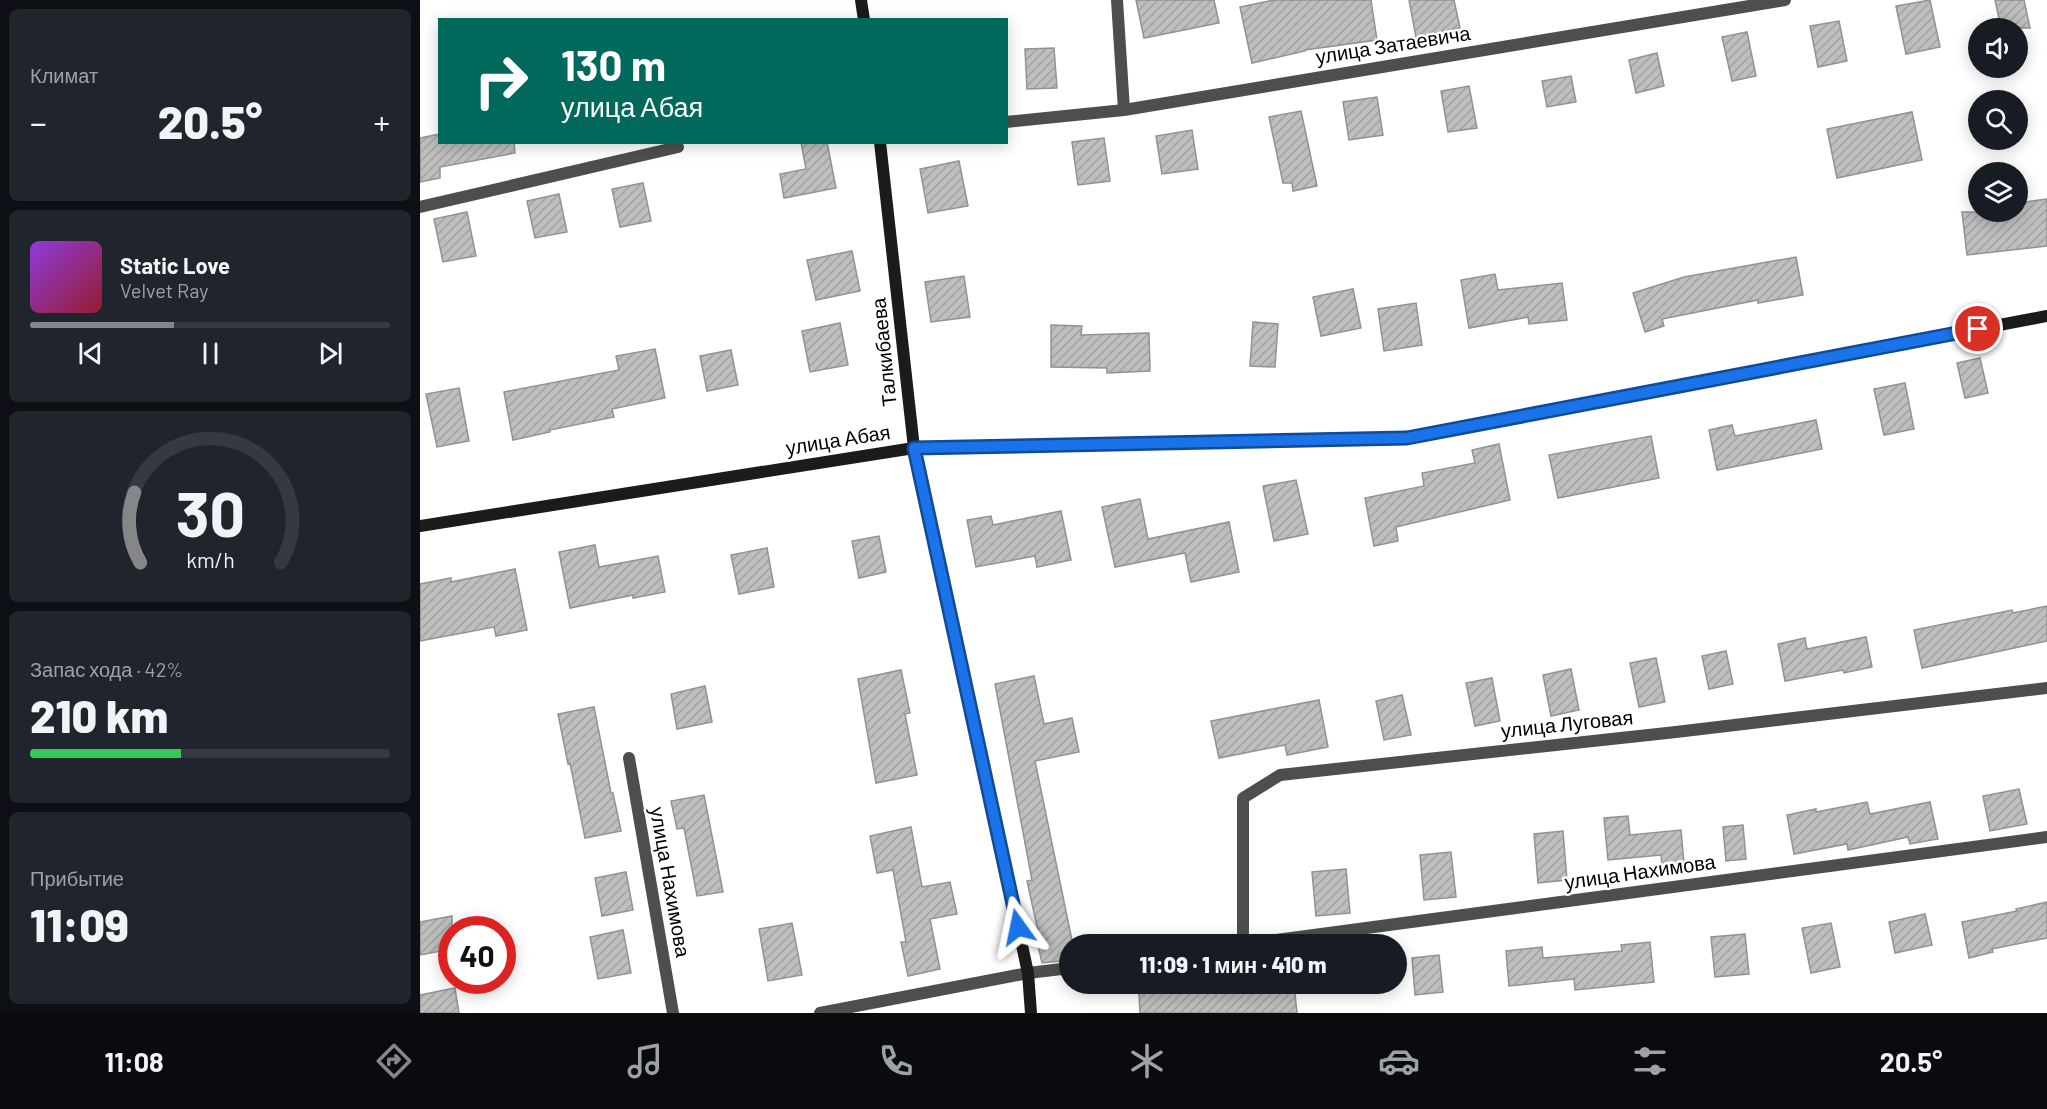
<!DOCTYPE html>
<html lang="ru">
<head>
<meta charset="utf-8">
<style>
  :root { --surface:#171b24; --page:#20242c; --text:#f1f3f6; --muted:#9ea1a6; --line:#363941; --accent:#858687 }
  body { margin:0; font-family:Barlow,sans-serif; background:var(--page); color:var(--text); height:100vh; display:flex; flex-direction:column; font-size:22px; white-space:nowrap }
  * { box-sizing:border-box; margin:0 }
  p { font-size:20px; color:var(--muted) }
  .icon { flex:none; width:33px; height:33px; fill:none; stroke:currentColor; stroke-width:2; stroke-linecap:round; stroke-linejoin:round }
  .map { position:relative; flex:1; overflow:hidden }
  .sheet { display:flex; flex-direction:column; gap:9px; padding:9px; background:#0d0f14; width:420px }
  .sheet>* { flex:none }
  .top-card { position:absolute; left:18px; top:18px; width:570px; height:126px; border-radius:0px; box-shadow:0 3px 15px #0003; background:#00695c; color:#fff; overflow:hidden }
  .controls { position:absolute; left:1548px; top:18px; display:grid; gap:12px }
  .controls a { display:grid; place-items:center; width:60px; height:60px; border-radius:50%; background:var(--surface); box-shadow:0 3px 15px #0003; font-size:30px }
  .speed { position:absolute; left:18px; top:916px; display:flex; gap:12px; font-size:30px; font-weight:700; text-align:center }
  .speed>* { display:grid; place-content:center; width:78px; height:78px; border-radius:50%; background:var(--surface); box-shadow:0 3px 15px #0003; line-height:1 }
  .speed .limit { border:9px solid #d22; background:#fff; color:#111 }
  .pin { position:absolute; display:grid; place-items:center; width:51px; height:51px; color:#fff; margin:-26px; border:3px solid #fff; border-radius:50%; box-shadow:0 2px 6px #0007 }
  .me { position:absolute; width:66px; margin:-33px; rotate:348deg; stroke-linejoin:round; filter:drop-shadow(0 0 4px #0008) }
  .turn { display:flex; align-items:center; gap:21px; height:126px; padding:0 24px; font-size:27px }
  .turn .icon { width:78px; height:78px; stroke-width:2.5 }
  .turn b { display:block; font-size:42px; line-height:51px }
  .big { font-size:45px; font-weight:800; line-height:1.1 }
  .sheet .widget { flex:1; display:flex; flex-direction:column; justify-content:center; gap:9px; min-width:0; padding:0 21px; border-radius:9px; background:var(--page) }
  .sheet .dial { align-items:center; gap:0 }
  .dial svg { height:156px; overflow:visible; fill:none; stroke:var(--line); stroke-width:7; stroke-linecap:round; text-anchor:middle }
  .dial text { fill:var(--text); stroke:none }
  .song { display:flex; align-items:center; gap:18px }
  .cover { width:72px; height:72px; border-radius:9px; background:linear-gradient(135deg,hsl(270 70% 55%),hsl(350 70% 35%)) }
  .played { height:6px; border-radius:3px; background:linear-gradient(90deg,var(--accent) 40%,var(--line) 40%) }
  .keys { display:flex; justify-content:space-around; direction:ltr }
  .heat { display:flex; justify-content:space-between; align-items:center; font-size:33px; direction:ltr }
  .charge { height:9px; border-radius:4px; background:linear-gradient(90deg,#34c759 42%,var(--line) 0) }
  .trip { position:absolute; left:639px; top:934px; width:348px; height:60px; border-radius:30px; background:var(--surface); box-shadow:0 3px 15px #0003; font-weight:800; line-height:60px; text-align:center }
  .tabs { display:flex; height:96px; justify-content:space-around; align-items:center; background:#090b0e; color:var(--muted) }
  .tabs .icon { width:42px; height:42px }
  .tabs .active { color:var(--accent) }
  .tabs b { font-size:27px; color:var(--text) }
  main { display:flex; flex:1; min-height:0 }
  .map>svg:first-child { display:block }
</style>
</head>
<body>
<main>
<section class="sheet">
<div class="widget"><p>Климат</p>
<div class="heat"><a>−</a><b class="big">20.5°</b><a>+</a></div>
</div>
<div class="widget">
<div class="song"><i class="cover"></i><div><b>Static Love</b><p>Velvet Ray</p></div></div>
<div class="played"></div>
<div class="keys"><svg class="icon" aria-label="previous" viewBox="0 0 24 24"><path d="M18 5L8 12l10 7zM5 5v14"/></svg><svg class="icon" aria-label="pause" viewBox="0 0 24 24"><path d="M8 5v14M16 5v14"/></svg><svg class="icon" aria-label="next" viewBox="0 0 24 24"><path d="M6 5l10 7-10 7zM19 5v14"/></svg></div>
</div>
<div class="widget dial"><svg viewBox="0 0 100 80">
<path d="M14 69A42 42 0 1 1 86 69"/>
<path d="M14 69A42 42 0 0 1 11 33" stroke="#858687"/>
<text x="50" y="56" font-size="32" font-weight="700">30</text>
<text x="50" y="72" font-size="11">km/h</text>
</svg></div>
<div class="widget"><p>Запас хода · 42%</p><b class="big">210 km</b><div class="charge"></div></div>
<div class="widget"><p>Прибытие</p><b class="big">11:09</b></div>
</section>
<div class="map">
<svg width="1627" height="1013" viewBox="0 0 1627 1013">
  <defs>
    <pattern id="building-hatch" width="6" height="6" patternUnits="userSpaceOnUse" patternTransform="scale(1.5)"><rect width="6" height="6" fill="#bebebe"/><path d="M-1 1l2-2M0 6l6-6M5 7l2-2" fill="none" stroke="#a2a2a2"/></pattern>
  </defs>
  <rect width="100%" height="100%" fill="#fff"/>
  <path fill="url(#building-hatch)" stroke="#929292" stroke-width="1.5" d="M 716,0 L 794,0 L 799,23 L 724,38 Z
    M 854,0 L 951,0 L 957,40 L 885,50 L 885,51 L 832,63 L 820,7 Z
    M 989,0 L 1034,0 L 1040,28 L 996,37 Z
    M 1510,0 L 1520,47 L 1486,54 L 1476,6 Z
    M 1575,0 L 1604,0 L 1610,28 L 1581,28 Z
    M 1419,21 L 1427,61 L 1398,67 L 1390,26 Z
    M 1327,32 L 1336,76 L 1312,81 L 1302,37 Z
    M 634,48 L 637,88 L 607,89 L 605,49 Z
    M 1237,53 L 1244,86 L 1216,93 L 1209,60 Z
    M 1151,76 L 1156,102 L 1127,107 L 1122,81 Z
    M 1049,86 L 1057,128 L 1028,132 L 1021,91 Z
    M 957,97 L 963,135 L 929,140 L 923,102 Z
    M 881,111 L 897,186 L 873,191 L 872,183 L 863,183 L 849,117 Z
    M 1492,112 L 1502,160 L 1417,178 L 1407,129 Z
    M 772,130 L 778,169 L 742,174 L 736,136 Z
    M 20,134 L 20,142 L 94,142 L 95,153 L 20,167 L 20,178 L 0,182 L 0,138 Z
    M 684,138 L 690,181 L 658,185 L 652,142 Z
    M 381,142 L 407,142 L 416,188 L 364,198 L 360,174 L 386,169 Z
    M 539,161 L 548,206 L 508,213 L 500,169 Z
    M 223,183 L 231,221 L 200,227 L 192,189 Z
    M 139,194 L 147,232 L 115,238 L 107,201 Z
    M 1627,199 L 1627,246 L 1547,255 L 1542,212 L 1598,212 L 1598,203 Z
    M 47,212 L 56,256 L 23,262 L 14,219 Z
    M 432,251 L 440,291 L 396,300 L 387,260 Z
    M 1376,257 L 1383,295 L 1338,303 L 1338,300 L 1242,319 L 1244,326 L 1225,332 L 1213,293 L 1264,277 Z
    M 1075,274 L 1078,290 L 1142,283 L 1147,320 L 1109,324 L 1108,317 L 1049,328 L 1041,280 Z
    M 544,276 L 550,317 L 511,322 L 505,282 Z
    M 933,289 L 941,328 L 901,336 L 893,297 Z
    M 996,303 L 1002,345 L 964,351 L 958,309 Z
    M 833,322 L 858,324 L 855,367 L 830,366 Z
    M 420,323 L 428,365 L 390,372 L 382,331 Z
    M 631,325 L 662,326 L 661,335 L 729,333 L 730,371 L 687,373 L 687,368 L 631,367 Z
    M 235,349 L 245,398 L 192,409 L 194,417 L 130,430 L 130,432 L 93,440 L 84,392 L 199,370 L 196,356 Z
    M 311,350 L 318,385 L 287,391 L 280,356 Z
    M 1560,358 L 1568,393 L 1545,398 L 1537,363 Z
    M 1485,383 L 1494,429 L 1464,435 L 1454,389 Z
    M 39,388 L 49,441 L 17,447 L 6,394 Z
    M 1396,420 L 1402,449 L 1297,470 L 1289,430 L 1312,425 L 1315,436 Z
    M 1231,436 L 1239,478 L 1138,498 L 1129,455 Z
    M 1079,444 L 1090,500 L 976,527 L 978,541 L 954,546 L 945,498 L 1004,486 L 1002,473 L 1055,463 L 1052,450 Z
    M 876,480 L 888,534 L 854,541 L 843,486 Z
    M 720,499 L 728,539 L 809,522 L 819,572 L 771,582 L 765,553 L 695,567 L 682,507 Z
    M 641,511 L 651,560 L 617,567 L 615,556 L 556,567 L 547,520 L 571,516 L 573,525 Z
    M 459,536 L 466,572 L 439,578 L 432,541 Z
    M 175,545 L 179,567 L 238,556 L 245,592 L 213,598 L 213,595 L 150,608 L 139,552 Z
    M 347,548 L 354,587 L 319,594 L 311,555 Z
    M 95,569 L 107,630 L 76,636 L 74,627 L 0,641 L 0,584 L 31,578 L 31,582 Z
    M 1627,606 L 1627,641 L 1502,668 L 1494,630 L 1592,610 L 1593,613 Z
    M 1446,637 L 1452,667 L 1424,673 L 1423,670 L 1365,681 L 1358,644 L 1385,638 L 1387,649 Z
    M 1306,651 L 1313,684 L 1289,689 L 1282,656 Z
    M 1236,658 L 1245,702 L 1219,707 L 1210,663 Z
    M 1151,669 L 1159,710 L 1131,716 L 1123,675 Z
    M 481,670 L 490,713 L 485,714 L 497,775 L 456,783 L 438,679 Z
    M 614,676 L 624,724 L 652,718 L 659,752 L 615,761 L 653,945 L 650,945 L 650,960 L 622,963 L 615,932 L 618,931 L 607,881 L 612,880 L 575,684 Z
    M 1072,678 L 1080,721 L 1055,726 L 1046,683 Z
    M 285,686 L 292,722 L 257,729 L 251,694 Z
    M 982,695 L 991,735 L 964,740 L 956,701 Z
    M 899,700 L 908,747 L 867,755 L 865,745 L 799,758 L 791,721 Z
    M 174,707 L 191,793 L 193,793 L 201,831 L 165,838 L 150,763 L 148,764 L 138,714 Z
    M 1599,789 L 1607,824 L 1570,831 L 1563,796 Z
    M 284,795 L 303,892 L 277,896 L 264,828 L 257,829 L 251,801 Z
    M 1447,802 L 1450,814 L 1510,802 L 1518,839 L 1490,844 L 1488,837 L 1428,850 L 1427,844 L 1374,854 L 1367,815 L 1396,809 L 1396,812 Z
    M 1208,816 L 1210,835 L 1261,830 L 1264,863 L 1242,865 L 1241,855 L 1188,860 L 1184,818 Z
    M 1323,825 L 1326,859 L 1306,861 L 1303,827 Z
    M 491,827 L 502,887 L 530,882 L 537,914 L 510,919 L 520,969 L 488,976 L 481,942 L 486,942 L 473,870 L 457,873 L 450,836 Z
    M 1143,831 L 1147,880 L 1118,883 L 1114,834 Z
    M 1031,852 L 1036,897 L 1004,900 L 1000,855 Z
    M 926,869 L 930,913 L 896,916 L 892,872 Z
    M 206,872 L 213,910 L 182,916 L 175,878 Z
    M 1627,902 L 1627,938 L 1572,949 L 1573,952 L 1549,958 L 1542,922 L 1597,911 L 1596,909 Z
    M 1505,914 L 1512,945 L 1475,953 L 1469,922 Z
    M 32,916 L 32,949 L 0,955 L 0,922 Z
    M 372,923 L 382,975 L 348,981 L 339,929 Z
    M 1411,923 L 1420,967 L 1391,973 L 1382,928 Z
    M 203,930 L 211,973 L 178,979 L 170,937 Z
    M 1325,934 L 1329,974 L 1295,977 L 1291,937 Z
    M 1230,942 L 1234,982 L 1155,990 L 1154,979 L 1089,986 L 1086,951 L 1122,947 L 1123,958 L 1202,951 L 1201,945 Z
    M 1019,955 L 1023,992 L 995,995 L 992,958 Z
    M 787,984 L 874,984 L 877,1013 L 720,1013 L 719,994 L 788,987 Z
    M 35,988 L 39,1013 L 0,1013 L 0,995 Z"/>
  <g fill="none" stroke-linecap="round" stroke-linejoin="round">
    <path stroke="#4e4e4e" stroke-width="12" d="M 697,0 L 704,110
      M 586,122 L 704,110 L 1365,0
      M 0,207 L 258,147
      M 209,758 L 253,1013
      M 823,944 L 823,798 L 860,775 L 1256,732 L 1627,688
      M 819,945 L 1627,837
      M 400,1013 L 608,973 L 650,968"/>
    <path stroke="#1b1b1b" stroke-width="12" d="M 441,0 L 444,20
      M 460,142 L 494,448 L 608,973 L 611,1013
      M 0,526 L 494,448 L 987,438 L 1627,316"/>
  </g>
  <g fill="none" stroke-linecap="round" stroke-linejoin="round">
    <defs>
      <path id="route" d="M 598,927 L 494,448 L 987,438 L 1558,329"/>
    </defs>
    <use href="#route" stroke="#114b97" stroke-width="15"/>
    <use href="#route" stroke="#1a73e8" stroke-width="10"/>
  </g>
  <g text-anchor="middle" stroke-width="5" stroke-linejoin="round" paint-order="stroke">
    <g font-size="20" fill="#000" stroke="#fff">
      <text transform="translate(973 45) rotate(-9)" y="7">улица Затаевича</text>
      <text transform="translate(464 352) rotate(-96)" y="7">Талкибаева</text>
      <text transform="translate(418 440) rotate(-9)" y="7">улица Абая</text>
      <text transform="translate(1147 724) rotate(-6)" y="7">улица Луговая</text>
      <text transform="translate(1220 872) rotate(-8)" y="7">улица Нахимова</text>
      <text transform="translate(250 882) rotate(80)" y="7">улица Нахимова</text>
    </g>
  </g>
</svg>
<div class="controls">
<a><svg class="icon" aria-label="sound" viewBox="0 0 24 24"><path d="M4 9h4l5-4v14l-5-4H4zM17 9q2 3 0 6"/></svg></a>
<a><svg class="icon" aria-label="search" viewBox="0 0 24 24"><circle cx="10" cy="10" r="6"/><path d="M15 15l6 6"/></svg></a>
<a><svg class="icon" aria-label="layers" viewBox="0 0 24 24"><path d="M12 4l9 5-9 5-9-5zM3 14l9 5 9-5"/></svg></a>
</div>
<div class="speed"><div class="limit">40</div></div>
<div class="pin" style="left:1558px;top:329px;background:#d93025"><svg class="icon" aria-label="arrive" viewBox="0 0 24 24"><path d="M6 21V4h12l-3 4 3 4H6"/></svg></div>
<svg class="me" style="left:598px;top:927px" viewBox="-20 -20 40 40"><path d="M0-17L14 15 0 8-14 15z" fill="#1a73e8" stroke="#fff" stroke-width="4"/></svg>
<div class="trip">11:09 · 1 мин · 410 m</div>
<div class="top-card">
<div class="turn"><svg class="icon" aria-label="right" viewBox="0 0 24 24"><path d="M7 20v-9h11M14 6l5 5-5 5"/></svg><div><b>130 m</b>улица Абая</div></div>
</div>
</div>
</main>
<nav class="tabs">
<b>11:08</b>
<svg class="icon active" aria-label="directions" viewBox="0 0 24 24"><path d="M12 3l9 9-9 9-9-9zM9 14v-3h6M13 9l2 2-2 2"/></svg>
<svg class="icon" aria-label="music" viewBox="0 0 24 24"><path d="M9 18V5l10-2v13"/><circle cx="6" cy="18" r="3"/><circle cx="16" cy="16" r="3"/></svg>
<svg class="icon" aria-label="phone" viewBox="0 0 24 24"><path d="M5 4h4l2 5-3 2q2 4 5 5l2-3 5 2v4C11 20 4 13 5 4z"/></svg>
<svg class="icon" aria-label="climate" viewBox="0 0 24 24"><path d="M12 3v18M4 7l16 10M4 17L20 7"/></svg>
<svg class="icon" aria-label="car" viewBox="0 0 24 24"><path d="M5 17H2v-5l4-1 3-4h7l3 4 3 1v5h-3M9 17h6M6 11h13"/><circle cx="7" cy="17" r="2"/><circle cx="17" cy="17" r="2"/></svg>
<svg class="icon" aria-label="filters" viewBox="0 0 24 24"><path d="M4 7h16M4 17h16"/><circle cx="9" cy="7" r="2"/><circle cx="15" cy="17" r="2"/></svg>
<b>20.5°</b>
</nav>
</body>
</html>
